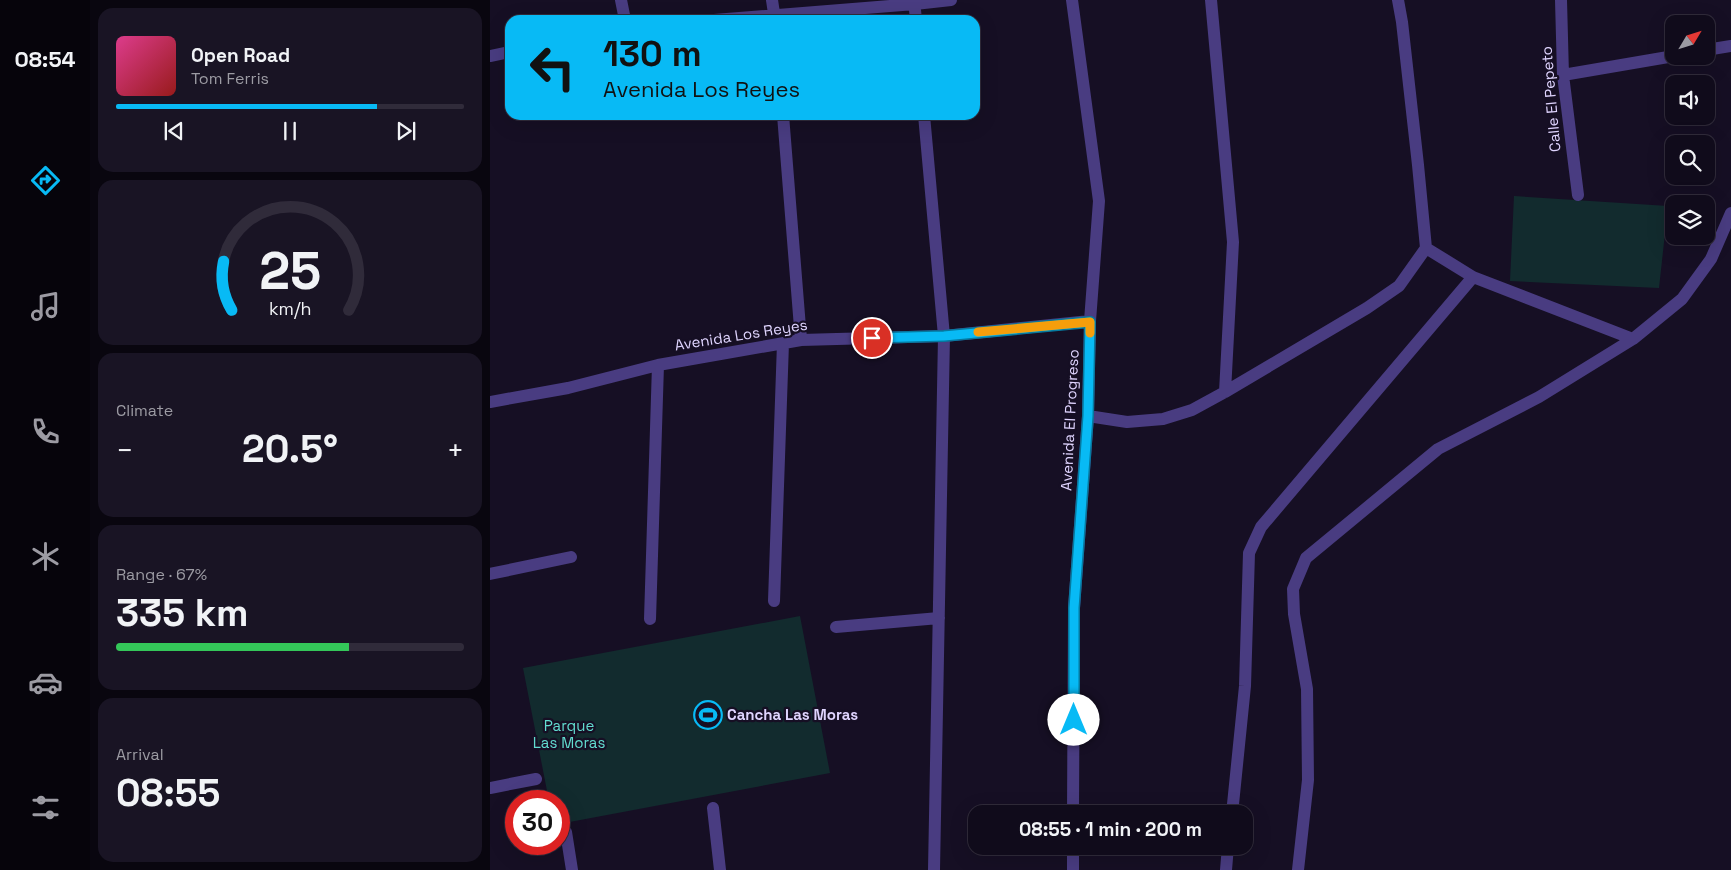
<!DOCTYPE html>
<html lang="en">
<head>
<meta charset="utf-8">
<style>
  :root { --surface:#100b1b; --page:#191424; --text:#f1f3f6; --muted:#9c9ba3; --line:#302b3a; --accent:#08baf5 }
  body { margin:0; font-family:"Space Grotesk",sans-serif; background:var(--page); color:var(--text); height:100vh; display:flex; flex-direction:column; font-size:19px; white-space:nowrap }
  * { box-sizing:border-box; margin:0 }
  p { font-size:16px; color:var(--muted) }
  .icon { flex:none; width:28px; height:28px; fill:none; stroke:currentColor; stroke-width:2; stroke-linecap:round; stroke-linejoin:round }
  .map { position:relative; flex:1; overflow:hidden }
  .details { display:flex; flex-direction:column; gap:8px; padding:8px; background:#09060f; width:400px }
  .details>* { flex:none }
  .banner { position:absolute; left:15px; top:15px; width:475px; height:105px; border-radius:15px; box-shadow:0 5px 20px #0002,0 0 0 1px var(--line); background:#08baf5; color:#111; overflow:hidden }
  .needle { width:32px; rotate:52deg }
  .fabs { position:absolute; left:1175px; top:15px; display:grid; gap:10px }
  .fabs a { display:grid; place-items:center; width:50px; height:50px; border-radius:10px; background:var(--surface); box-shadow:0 5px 20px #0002,0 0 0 1px var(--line); font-size:25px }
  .speed { position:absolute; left:15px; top:790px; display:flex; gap:10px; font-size:25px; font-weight:700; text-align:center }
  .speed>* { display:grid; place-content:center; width:65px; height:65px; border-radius:50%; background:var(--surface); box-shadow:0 5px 20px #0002,0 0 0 1px var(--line); line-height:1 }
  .speed .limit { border:8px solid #d22; background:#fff; color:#111 }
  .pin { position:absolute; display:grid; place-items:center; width:42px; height:42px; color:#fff; margin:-21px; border:2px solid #fff; border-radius:50%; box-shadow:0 1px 5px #0007 }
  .me { position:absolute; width:55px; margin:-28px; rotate:0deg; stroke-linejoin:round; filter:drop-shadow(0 0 4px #0008) }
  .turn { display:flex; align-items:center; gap:18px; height:105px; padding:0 15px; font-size:22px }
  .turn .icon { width:65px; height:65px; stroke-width:2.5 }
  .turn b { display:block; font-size:35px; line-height:42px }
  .big { font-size:38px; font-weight:800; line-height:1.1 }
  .details .card { flex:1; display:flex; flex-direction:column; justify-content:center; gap:8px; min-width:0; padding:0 18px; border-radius:15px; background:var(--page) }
  .details .dial { align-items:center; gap:0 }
  .dial svg { height:130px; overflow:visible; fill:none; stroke:var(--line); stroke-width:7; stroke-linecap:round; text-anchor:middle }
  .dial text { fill:var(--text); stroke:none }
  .song { display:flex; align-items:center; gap:15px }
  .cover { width:60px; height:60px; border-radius:8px; background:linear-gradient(135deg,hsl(330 70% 55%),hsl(0 70% 35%)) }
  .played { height:5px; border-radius:2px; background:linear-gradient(90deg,var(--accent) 75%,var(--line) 75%) }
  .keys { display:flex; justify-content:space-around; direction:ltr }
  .heat { display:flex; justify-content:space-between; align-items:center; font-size:28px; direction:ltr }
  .charge { height:8px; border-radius:4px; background:linear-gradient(90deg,#34c759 67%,var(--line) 0) }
  .trip { position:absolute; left:478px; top:805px; width:285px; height:50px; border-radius:15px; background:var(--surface); box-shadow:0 5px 20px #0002,0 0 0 1px var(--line); font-weight:800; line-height:50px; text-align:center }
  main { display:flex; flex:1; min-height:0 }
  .tab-bar { display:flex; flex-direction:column; width:90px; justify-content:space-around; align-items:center; background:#06040b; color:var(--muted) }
  .tab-bar .icon { width:35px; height:35px }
  .tab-bar .on { color:var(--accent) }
  .tab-bar b { font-size:22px; color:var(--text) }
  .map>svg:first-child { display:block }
</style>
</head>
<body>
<main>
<nav class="tab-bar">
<b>08:54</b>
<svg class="icon on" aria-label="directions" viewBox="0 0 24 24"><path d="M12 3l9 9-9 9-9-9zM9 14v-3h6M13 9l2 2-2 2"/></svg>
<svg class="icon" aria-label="music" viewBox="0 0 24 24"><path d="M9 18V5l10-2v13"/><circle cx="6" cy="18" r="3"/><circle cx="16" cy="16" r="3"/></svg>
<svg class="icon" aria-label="phone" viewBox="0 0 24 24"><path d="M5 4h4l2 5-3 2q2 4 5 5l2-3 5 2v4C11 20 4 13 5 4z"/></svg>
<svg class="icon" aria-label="climate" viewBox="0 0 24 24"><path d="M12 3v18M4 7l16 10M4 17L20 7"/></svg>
<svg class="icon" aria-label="car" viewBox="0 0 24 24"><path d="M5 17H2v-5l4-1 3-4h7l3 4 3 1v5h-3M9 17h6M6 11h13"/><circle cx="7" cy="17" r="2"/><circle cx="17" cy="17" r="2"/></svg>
<svg class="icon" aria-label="filters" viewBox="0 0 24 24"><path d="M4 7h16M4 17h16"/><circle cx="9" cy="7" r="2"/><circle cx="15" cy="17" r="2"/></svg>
</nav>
<section class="details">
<div class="card">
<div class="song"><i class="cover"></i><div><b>Open Road</b><p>Tom Ferris</p></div></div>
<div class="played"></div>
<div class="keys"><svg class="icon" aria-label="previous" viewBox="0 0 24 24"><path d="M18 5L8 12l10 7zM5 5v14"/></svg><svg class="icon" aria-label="pause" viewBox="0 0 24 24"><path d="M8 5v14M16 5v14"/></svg><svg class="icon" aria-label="next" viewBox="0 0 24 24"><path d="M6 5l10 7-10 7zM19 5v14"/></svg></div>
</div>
<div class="card dial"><svg viewBox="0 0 100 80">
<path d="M14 69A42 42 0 1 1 86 69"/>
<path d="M14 69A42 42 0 0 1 9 39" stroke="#08baf5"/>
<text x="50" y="56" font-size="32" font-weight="700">25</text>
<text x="50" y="72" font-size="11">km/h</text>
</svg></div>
<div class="card"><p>Climate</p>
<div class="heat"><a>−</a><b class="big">20.5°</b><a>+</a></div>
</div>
<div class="card"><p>Range · 67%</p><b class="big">335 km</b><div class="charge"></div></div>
<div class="card"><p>Arrival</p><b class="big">08:55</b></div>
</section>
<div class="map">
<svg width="1241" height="870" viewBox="0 0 1241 870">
  <rect width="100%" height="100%" fill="#160f24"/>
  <path fill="#122b2e" d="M 1024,196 L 1178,206 L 1169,288 L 1020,281 Z
    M 310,616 L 340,773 L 69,824 L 69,801 L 59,801 L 33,668 Z"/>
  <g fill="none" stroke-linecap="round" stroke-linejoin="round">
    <path stroke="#493c81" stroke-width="12" d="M 131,0 L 135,20
      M 282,0 L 285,20
      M 424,0 L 426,20
      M 582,0 L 609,201 L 600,321 L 598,416 L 584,608 L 583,814
      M 721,0 L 743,242 L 735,392
      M 908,0 L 912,22 L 928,165 L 936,248 L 983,277 L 1143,339
      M 1071,0 L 1073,75 L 1088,195
      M 224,20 L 425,4 L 461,0
      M 1216,50 L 1241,46
      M 0,56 L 20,52
      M 1073,75 L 1184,56
      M 293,115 L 311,340
      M 434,115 L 454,336 L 444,870
      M 0,402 L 78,388 L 168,365 L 311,340 L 454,336 L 600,321
      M 598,416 L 637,422 L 673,419 L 702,410 L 735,392 L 877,308 L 909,286 L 936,248
      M 0,574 L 81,557
      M 284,601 L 293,343
      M 160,619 L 168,365
      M 346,627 L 449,618
      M 0,788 L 46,779
      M 223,808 L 230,870
      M 742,814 L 755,686 L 759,553 L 771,527 L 983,277
      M 76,832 L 82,870
      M 583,870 L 583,846
      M 736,870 L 738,846
      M 808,870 L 818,780 L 817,689 L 804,614 L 803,589 L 816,558 L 948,449 L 1049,397 L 1143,339 L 1192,299 L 1221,259 L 1241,213"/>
  </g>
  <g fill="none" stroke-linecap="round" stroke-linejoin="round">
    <defs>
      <path id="route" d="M 382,338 L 454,336 L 600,322 L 598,416 L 584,608 L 584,720"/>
    </defs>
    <use href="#route" stroke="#05799f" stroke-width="12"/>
    <use href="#route" stroke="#08baf5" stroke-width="9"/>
    <path stroke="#f59e0b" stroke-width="9" d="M 488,332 L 600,322 L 600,333"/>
  </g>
  <defs>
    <symbol id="stadium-ring" viewBox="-11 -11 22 22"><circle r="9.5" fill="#160f24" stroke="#08baf5" stroke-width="1.5"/><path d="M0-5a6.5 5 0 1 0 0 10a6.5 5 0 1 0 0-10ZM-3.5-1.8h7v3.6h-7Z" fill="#08baf5"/></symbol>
  </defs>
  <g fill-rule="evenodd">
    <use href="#stadium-ring" x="202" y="699" width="32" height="32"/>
  </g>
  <g text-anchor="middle" stroke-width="4.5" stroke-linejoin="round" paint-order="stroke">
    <g font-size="15" fill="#dfd4fe" stroke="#160f24">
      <text transform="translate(1061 99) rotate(-95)" y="5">Calle El Pepeto</text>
      <text transform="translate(251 335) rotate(-9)" y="5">Avenida Los Reyes</text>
      <text transform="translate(580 420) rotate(-87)" y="5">Avenida El Progreso</text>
    </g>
    <g font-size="15" font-weight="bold" fill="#dfd4fe" stroke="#160f24" text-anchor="start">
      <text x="237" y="720">Cancha Las Moras</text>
    </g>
    <g font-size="15" fill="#62dcd0" stroke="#160f24">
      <text x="79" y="731">Parque<tspan x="79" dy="17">Las Moras</tspan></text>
    </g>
  </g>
</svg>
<div class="fabs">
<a><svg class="needle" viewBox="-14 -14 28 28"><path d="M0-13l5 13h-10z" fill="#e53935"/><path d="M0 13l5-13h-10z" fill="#9c9ba3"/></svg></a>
<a><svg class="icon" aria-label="sound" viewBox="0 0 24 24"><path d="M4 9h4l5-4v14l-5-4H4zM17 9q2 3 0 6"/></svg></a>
<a><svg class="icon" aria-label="search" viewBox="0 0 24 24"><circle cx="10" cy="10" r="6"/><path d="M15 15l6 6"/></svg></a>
<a><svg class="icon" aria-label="layers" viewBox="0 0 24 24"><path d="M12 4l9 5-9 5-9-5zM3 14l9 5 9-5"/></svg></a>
</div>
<div class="speed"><div class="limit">30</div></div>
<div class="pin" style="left:382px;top:338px;background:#d93025"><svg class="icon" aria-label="arrive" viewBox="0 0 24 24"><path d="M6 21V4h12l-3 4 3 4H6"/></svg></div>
<svg class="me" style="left:584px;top:720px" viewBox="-20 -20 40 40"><circle r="19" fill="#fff"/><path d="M0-13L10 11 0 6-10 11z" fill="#08baf5"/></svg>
<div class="trip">08:55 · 1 min · 200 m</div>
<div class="banner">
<div class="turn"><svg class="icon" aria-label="left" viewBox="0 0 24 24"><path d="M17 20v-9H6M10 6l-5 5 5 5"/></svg><div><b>130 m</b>Avenida Los Reyes</div></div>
</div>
</div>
</main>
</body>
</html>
